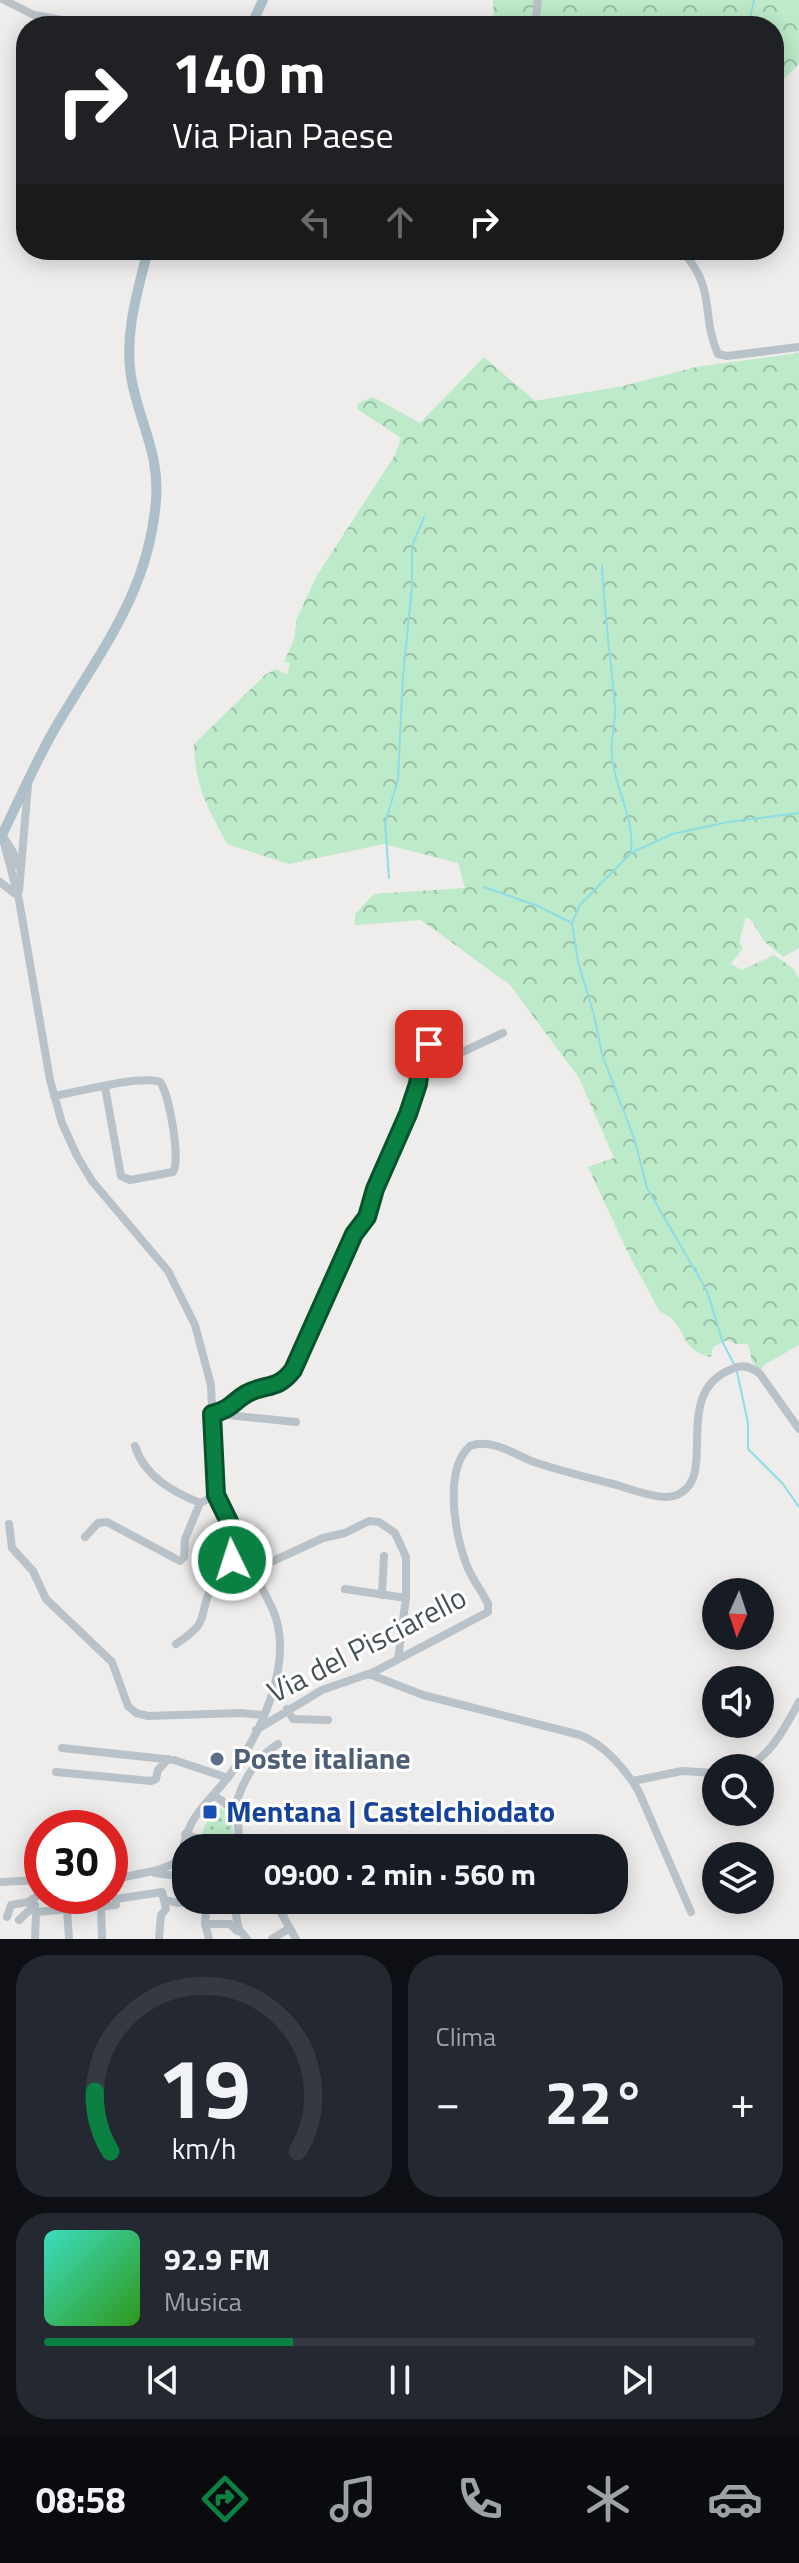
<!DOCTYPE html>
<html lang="it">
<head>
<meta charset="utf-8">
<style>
  :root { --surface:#171b24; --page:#242831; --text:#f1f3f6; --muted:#9ea1a6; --line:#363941; --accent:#0b8043 }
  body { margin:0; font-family:"Titillium Web",sans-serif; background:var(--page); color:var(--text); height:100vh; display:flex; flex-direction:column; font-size:30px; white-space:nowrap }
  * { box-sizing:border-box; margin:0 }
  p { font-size:26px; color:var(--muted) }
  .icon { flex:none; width:44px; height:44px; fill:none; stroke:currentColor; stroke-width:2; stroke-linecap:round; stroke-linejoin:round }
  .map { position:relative; height:1939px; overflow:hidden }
  .side { display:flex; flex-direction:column; gap:16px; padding:16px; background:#0d0f14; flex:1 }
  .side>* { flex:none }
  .banner { position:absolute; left:16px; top:16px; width:768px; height:244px; border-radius:32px; box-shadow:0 4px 20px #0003; background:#202124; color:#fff; overflow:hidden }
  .needle { width:52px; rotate:183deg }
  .controls { position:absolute; left:702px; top:1578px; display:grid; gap:16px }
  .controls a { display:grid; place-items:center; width:72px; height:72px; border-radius:50%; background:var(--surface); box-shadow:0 4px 20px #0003; font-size:40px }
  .speed { position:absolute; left:24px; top:1810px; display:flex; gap:16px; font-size:40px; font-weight:700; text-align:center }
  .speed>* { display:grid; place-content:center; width:104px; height:104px; border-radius:50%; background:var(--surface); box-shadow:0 4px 20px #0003; line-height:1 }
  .speed .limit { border:12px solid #d22; background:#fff; color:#111 }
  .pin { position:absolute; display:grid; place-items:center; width:68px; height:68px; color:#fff; margin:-34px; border-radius:16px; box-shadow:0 4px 12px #0006 }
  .me { position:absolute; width:88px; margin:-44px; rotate:356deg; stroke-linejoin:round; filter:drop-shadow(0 0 6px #0008) }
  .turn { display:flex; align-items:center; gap:28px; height:168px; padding:0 24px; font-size:36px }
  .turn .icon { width:104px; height:104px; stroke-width:2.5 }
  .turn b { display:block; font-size:56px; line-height:68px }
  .lanes { display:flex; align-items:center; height:76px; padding:0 24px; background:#0003; justify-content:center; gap:40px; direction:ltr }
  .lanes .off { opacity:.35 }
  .big { font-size:60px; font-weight:700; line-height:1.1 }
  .side .tile { flex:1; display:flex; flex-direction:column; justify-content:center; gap:12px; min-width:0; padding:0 28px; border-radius:32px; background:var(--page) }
  .side .dial { align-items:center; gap:0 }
  .dial svg { height:208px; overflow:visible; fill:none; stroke:var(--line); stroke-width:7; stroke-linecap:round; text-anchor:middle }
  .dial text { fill:var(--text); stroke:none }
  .song { display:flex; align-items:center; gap:24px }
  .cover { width:96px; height:96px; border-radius:12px; background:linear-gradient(135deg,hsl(170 70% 55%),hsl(110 70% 35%)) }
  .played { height:8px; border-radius:4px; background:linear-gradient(90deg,var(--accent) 35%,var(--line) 35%) }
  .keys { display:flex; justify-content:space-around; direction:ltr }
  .heat { display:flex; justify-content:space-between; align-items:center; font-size:44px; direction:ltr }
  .side .tiles { flex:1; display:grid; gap:16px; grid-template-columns:1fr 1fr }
  .tile:last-child { grid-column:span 2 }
  .trip { position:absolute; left:172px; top:1834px; width:456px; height:80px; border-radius:32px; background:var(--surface); box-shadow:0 4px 20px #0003; font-weight:700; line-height:80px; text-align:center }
  .tabs { display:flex; height:128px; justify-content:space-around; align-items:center; background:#090b0e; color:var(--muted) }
  .tabs .icon { width:56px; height:56px }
  .tabs .on { color:var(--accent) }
  .tabs b { font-size:36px; color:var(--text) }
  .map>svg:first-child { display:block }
</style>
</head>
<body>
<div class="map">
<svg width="799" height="1939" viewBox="0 0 799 1939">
  <defs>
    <pattern id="forest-crowns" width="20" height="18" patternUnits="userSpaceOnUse" patternTransform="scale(2)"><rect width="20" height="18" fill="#bdeac9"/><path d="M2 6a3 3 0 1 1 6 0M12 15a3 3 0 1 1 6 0" fill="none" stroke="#9bc0a6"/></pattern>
    <pattern id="park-dots" width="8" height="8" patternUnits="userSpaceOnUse" patternTransform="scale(2)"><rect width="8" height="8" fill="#bdeac9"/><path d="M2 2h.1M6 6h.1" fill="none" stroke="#9bc0a6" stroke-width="1.8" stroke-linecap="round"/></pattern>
  </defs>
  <rect width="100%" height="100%" fill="#efecec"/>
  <path fill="url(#forest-crowns)" d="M 493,0 L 799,0 L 799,64 L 774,89 L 774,26 L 494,26 Z
    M 799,353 L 799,948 L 783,957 L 764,941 L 752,921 L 746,917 L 739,942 L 743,948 L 731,964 L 742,970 L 774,955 L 794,969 L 799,979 L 799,1345 L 764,1365 L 759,1372 L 752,1361 L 748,1344 L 736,1344 L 727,1340 L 713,1347 L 711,1357 C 676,1350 687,1319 660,1312 L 629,1255 L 588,1167 L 614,1158 L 579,1078 L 510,985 L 421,920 L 355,925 L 355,914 L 374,894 L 465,888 L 458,863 L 384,844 L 289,864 L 227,844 C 207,806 195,787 194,744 L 266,674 L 277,669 L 287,675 L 290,663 L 284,662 L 294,639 L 297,618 L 316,577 L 395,455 L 401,438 L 357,409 L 358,403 L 373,397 L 420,423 L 484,357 L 535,401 L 623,386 L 696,367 Z"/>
  <path fill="url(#park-dots)" d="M 217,1806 L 230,1814 L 235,1840 L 231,1846 L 205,1838 L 202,1833 L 212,1810 Z"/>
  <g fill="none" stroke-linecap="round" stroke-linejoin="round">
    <path stroke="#8ddde4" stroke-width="2" d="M 748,26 L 754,0
      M 602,565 C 604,613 611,659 615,707 C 616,723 610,739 612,756 C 615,791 634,814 631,851
      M 389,878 L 385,823 L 398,780 L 403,676 L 412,586 L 412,546 L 424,517
      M 484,887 L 538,906 L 572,923
      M 735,1366 L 723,1343 L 707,1291 L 647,1188 L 635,1141 L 602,1054 L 594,1015 L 578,962 L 572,923 L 580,905 L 631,853 L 672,834 L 728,822 L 799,813
      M 737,1372 L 748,1423 L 748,1449 L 783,1484 L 799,1507"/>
    <path stroke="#b8c2c8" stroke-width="8" d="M 4,0 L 34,15 L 96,26
      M 535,26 L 538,0
      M 681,250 C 718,290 700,314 718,354 L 727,356 L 799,347
      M 2,835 L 19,900 L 50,1080 L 62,1123 L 77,1156 L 92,1181 L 168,1271 L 195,1325 L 211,1385 L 216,1495 L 273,1610 C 295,1662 261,1734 229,1776 C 204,1808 187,1815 181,1859
      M 5,839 L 13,852 L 18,866
      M 0,882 L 14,893
      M 19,891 L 28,785
      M 54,1096 C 79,1092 138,1075 160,1082 C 169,1093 181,1160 173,1172 L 130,1180 L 121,1176 L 105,1087
      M 212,1414 L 231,1408 L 248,1393 L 277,1385 L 290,1374 L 354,1234 L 367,1217 L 375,1189 L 408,1114 L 418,1087 L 422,1055 L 426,1048 L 433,1043 L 452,1052 L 460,1053 L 503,1033
      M 217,1414 L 296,1422
      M 135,1446 C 144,1476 173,1492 200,1503 L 216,1495
      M 9,1524 L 12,1548 L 33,1571 L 46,1599 L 112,1662 L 128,1706 L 136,1713 L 148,1716 L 241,1713 L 262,1715
      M 85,1537 L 98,1523 L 107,1522 L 180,1561 L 184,1557 L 185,1539 L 200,1503
      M 253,1570 L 323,1538 L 345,1533 L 369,1521 L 379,1522 L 395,1533 L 406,1557 L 406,1598 L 398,1659
      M 345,1589 L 406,1598
      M 382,1595 L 384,1556
      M 176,1644 C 213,1619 196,1619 212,1586 C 220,1569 233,1563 239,1543
      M 369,1674 L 423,1695 L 580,1735 C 604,1744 627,1771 639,1792 L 691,1912
      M 287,1709 L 293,1719 L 328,1720
      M 256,1730 L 322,1690 L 374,1672 L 488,1612 L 488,1604 C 482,1591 472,1579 467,1566 C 455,1535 443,1470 470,1446 C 491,1438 514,1454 534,1462 C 561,1471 589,1478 617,1485 C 632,1490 649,1496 665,1497 C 671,1497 677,1496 682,1492 C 716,1471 672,1392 732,1369 C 742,1364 752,1367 760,1374 L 799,1429
      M 62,1748 L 174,1760 L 228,1778
      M 745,1768 C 772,1755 785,1727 799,1702
      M 56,1772 L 151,1781 L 156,1779 L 158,1770 L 168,1759
      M 633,1781 L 682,1771 L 716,1773
      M 213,1795 C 233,1806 245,1825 235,1848
      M 235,1813 C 238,1787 255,1758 278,1744
      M 185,1834 L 221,1848
      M 334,1848 L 347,1843 L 370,1845
      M 155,1873 L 186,1877
      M 110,1880 L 158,1870 L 186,1859
      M 0,1882 L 42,1880
      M 207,1900 L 205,1924 L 209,1939
      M 233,1900 L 239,1930 L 247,1939
      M 260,1900 L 280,1911 L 296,1939
      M 101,1906 L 102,1939
      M 34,1908 L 36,1912 L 116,1905 L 116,1899 L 162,1892 L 164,1900 L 179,1903 L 205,1900
      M 67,1909 L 69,1939
      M 283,1915 L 288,1905 L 302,1900
      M 7,1917 L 11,1905 L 28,1902 L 42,1893
      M 19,1920 L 35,1905
      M 205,1924 L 230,1924 L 237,1931 L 239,1930
      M 35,1939 L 36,1912
      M 159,1939 L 161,1915 L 166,1909 L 164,1900
      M 272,1939 L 290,1928"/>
    <path stroke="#adbfc9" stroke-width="10" d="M 251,26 L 263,0
      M 0,839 C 18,803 34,765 54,730 C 99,652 149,594 156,500 C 160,452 138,420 131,376 C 124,334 138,290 148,250"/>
  </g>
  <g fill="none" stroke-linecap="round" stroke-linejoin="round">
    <defs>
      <path id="route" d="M 232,1560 L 239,1542 L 216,1495 L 212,1414 C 232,1409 232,1402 246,1394 C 265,1383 277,1391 293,1370 L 354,1234 L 367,1217 L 375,1189 L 408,1114 L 418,1084 L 422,1055 L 429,1044"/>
    </defs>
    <use href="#route" stroke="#07532c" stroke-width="20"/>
    <use href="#route" stroke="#0b8043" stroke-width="14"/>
  </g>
  <circle fill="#5c6f8a" stroke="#fff" stroke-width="3" cx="217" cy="1759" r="8"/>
  <rect fill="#1a4fb4" stroke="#fff" stroke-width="3" x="202" y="1804" width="16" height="16" rx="4"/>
  <g text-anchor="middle" stroke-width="6" stroke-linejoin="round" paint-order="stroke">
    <g font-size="30" fill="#465258" stroke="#fff">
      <text transform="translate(367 1645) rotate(-27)" y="10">Via del Pisciarello</text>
    </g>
    <g font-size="30" font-weight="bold" fill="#4e5e75" stroke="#fff" text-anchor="start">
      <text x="233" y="1769">Poste italiane</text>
    </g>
    <g font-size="30" font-weight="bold" fill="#164399" stroke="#fff" text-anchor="start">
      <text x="226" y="1822">Mentana | Castelchiodato</text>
    </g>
  </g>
</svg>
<div class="controls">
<a><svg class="needle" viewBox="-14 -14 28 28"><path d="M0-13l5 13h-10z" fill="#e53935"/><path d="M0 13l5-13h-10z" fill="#9ea1a6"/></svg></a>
<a><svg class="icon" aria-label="sound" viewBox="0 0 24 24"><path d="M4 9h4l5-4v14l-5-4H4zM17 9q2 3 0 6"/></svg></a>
<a><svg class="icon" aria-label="search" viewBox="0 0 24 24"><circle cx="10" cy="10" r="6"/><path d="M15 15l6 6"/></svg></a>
<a><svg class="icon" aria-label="layers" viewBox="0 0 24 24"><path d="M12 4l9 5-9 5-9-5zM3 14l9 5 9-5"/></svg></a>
</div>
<div class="speed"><div class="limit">30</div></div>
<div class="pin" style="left:429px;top:1044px;background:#d93025"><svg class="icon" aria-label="arrive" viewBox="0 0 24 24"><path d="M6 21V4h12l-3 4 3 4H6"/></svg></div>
<svg class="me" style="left:232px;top:1560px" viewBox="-20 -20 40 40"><circle r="17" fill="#0b8043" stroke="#fff" stroke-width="3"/><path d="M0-11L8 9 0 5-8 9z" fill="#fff"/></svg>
<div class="trip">09:00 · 2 min · 560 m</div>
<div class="banner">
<div class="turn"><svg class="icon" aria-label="right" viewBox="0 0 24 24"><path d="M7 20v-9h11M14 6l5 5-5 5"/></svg><div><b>140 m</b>Via Pian Paese</div></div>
<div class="lanes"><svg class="icon off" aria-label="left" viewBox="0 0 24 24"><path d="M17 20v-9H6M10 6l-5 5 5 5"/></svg><svg class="icon off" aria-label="ahead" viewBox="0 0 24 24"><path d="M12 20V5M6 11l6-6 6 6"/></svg><svg class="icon" aria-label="right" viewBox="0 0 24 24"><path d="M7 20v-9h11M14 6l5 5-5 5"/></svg></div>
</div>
</div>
<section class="side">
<div class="tiles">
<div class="tile dial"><svg viewBox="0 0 100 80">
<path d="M14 69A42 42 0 1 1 86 69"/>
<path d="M14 69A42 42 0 0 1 8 46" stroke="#0b8043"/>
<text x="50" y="56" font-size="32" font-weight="700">19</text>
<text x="50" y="72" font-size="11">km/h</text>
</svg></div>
<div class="tile"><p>Clima</p>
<div class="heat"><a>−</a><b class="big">22°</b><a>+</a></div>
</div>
<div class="tile">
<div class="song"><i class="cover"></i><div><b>92.9 FM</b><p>Musica</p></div></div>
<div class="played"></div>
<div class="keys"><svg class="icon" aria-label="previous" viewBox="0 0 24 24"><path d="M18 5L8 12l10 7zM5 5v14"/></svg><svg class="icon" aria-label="pause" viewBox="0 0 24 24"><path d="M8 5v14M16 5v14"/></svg><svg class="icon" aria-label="next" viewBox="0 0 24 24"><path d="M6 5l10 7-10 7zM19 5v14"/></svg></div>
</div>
</div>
</section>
<nav class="tabs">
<b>08:58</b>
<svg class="icon on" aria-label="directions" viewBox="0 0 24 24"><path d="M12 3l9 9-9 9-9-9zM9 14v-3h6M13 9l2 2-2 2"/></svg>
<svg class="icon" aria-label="music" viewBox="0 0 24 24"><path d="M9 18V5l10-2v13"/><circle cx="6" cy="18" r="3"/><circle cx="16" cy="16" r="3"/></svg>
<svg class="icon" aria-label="phone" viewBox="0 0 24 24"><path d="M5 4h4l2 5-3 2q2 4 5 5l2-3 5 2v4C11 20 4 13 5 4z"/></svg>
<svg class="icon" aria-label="climate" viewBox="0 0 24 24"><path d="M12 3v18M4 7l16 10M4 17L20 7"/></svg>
<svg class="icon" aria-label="car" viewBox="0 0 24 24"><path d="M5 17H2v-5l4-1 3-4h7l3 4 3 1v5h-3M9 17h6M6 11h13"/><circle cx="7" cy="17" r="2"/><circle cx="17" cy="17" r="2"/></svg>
</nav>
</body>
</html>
